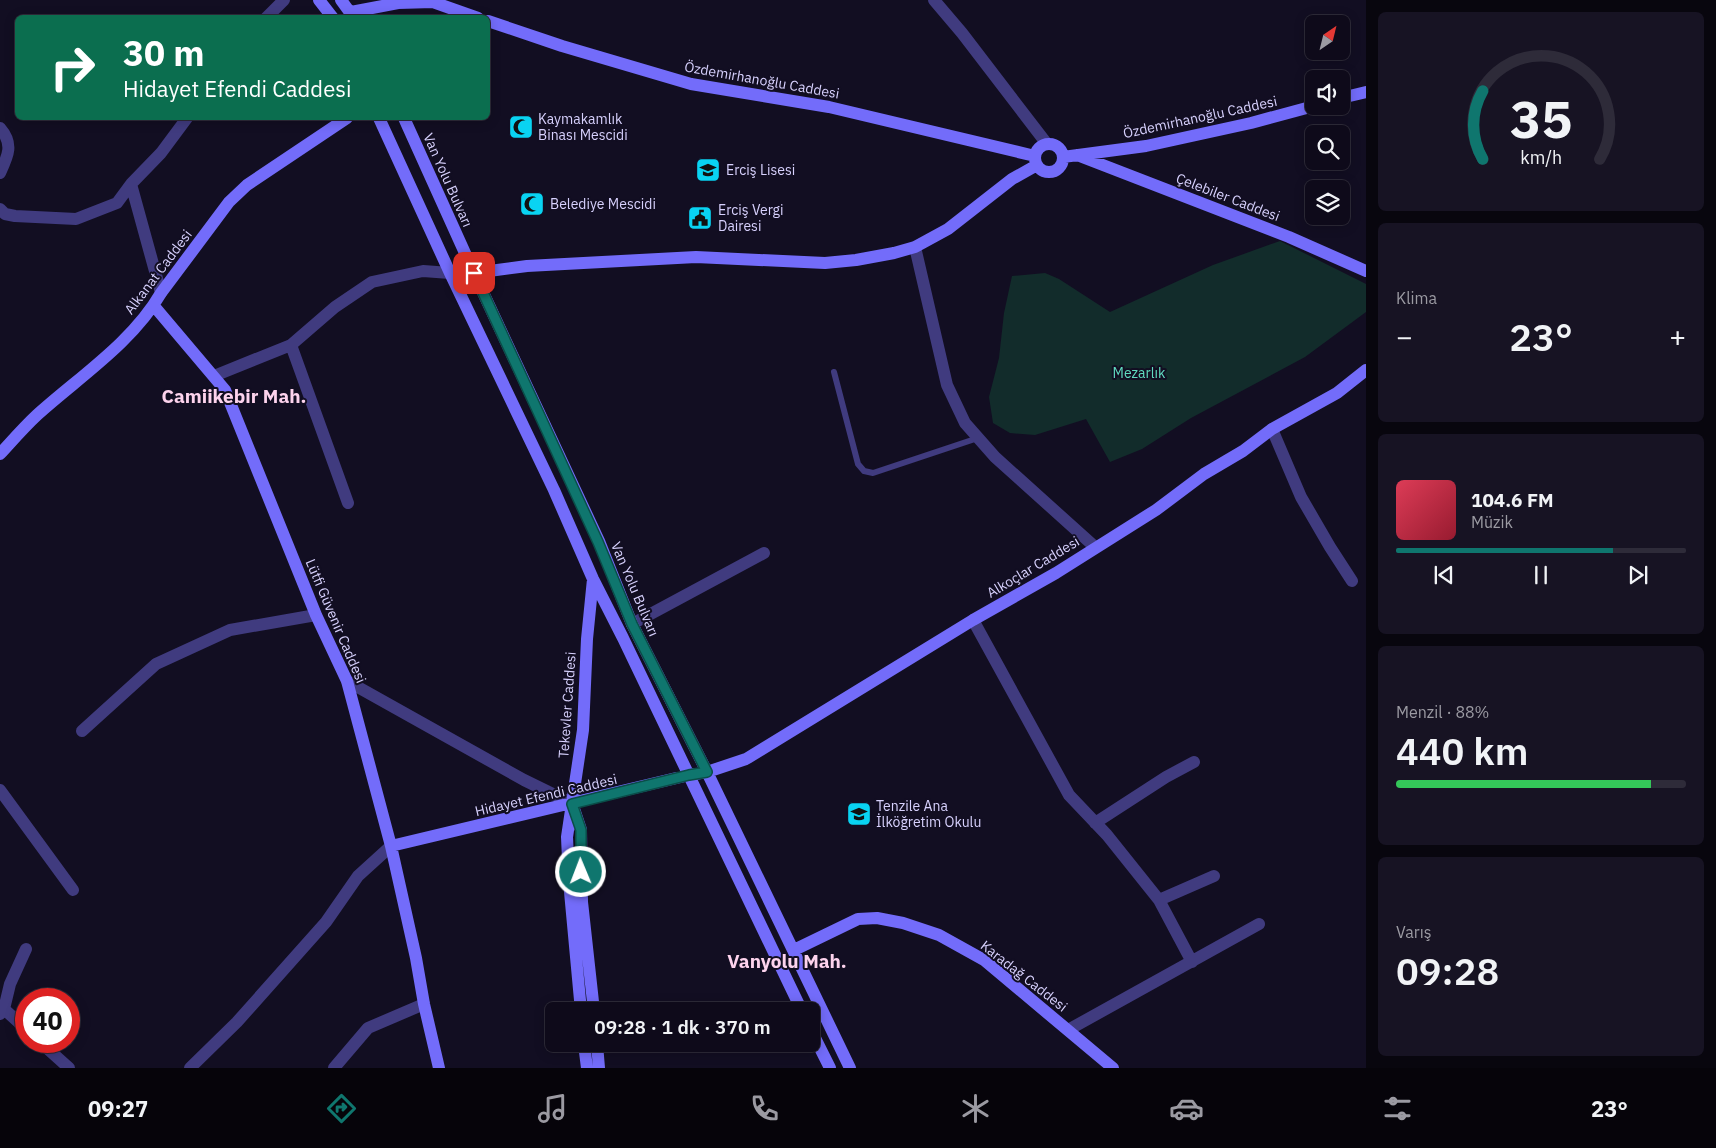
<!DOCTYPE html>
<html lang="tr">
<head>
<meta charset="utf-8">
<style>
  :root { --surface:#0e0a1a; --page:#171323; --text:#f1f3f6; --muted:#9b9aa2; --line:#2e2b39; --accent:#0f766e }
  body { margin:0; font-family:"IBM Plex Sans",sans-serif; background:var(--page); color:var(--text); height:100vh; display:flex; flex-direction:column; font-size:19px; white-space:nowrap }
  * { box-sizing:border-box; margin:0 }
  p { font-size:16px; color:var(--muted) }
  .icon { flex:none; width:28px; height:28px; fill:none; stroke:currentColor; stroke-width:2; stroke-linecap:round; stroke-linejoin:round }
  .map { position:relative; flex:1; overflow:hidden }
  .drawer { display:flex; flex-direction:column; gap:12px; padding:12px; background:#08060e; width:350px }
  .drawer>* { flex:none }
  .top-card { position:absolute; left:15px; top:15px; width:475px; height:105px; border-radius:8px; box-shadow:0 2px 12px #0003,0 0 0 1px var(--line); background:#0b6e4f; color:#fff; overflow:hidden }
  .needle { width:32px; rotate:35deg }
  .buttons { position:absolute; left:1305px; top:15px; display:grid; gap:10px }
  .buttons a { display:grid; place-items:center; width:45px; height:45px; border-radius:8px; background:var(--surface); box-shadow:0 2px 12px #0003,0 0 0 1px var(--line); font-size:25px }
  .speed { position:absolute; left:15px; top:988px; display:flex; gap:10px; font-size:25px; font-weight:700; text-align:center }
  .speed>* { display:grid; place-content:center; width:65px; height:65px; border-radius:50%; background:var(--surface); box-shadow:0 2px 12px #0003,0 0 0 1px var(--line); line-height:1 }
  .speed .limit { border:8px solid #d22; background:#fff; color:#111 }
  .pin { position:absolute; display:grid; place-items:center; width:42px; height:42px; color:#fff; margin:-21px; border-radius:10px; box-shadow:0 2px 8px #0006 }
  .me { position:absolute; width:55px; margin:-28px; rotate:359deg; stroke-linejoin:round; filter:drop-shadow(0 0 4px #0008) }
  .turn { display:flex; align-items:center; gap:18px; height:105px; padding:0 25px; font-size:22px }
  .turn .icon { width:65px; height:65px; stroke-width:2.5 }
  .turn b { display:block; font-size:35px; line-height:42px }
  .big { font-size:38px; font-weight:600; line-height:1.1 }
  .drawer .tile { flex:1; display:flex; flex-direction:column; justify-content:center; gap:8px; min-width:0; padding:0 18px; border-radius:8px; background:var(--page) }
  .drawer .dial { align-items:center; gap:0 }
  .dial svg { height:130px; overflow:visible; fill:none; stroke:var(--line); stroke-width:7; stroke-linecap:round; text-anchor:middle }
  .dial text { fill:var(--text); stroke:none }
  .song { display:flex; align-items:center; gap:15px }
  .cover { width:60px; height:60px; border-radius:8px; background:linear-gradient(135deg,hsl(350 70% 55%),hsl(350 70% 35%)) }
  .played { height:5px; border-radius:2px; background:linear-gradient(90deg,var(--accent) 75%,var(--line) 75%) }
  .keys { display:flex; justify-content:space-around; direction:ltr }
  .heat { display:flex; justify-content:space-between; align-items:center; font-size:28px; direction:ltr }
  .charge { height:8px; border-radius:4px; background:linear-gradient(90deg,#34c759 88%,var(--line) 0) }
  .trip { position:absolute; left:545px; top:1002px; width:275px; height:50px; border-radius:8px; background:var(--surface); box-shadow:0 2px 12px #0003,0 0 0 1px var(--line); font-weight:600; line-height:50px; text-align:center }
  .tabs { display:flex; height:80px; justify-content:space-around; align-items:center; background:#06040a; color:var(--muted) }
  .tabs .icon { width:35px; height:35px }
  .tabs .selected { color:var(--accent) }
  .tabs b { font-size:22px; color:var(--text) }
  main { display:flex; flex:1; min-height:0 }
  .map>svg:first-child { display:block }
</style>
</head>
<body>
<main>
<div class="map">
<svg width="1366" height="1068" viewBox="0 0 1366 1068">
  <rect width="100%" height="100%" fill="#120e22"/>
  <path fill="#122c2b" d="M 1280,241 L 1366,284 L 1366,312 L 1305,357 L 1191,418 L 1142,449 L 1110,462 L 1086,419 L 1035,435 L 1010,433 L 993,423 L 989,397 L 999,358 L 1004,313 L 1012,276 L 1045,273 L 1059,279 L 1110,312 L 1213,265 Z"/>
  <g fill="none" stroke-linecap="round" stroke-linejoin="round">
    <path stroke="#403b7f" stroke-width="6" d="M 834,372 L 858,464 L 864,471 L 873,473 L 978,438"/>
    <path stroke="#403b7f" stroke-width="12" d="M 934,0 L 962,33 L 1047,144
      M 266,18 L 284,0
      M 0,128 C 14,144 8,156 0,173
      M 131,184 L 161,153 L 187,118
      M 0,209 L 5,214 L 15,216 L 76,219 L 117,203 L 131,184 L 161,293
      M 915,247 L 947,385 L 965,423 L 995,457 L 1095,547
      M 291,345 L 348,503
      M 214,376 L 291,345 L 335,307 L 372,282 L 423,271 L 450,273
      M 1272,429 L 1301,497 L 1330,547 L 1352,581
      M 973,620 L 1069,795 L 1107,835 L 1159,900 L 1192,962
      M 632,624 L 764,553
      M 347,681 L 524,780 L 573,804
      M 82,731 L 156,664 L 230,630 L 316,615
      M 0,790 L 73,890
      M 1095,823 L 1166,777 L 1194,762
      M 1159,900 L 1214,876
      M 4,1009 L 26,1029
      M 0,1014 L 4,1009 L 10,984 L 26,949
      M 1068,1030 L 1259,924
      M 39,1041 L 69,1068
      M 190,1068 L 237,1022 L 326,922 L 358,876 L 391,846
      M 334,1068 L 368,1028 L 424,1004"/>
    <path stroke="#736cfa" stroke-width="12" d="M 319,0 L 333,18
      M 341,0 L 354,18
      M 351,12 L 398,3 L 433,2 L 478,18
      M 488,21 L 562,46 L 691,84 L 829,107 L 1035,156
      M 1341,98 L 1366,92
      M 379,118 L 450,273 L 554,490 L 593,579 L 623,638 L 802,1011
      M 404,118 L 474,273 L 599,541 L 632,624 L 707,772 L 850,1068
      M1035 158a14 14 0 1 1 28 0a14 14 0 1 1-28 0Z
      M 1077,155 L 1289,237 L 1366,271
      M 1063,157 L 1146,146 L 1251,123 L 1314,106
      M 450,273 L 474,273 L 527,266 L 696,257 L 825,263 L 856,260 L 894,253 L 915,247 L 948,229 L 1012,179 L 1037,165
      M 154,306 L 225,390 L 316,615 L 347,681 L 391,846 L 416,958 L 424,1004 L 439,1068
      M 0,454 C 12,441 24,427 37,415 C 79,377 132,343 161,293 L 229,202 L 247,185 L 347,118
      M 573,806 L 581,830 L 582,902 L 594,1011
      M 391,846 L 689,775 L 707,772 L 746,759 L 973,620 L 1056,573 L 1156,510 L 1204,474 L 1243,451 L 1272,429 L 1337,393 L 1366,370
      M 794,950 L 858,919 L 877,918 L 903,923 L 939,935 L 984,960 L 1113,1068
      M 581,1011 L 569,881 L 567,837 L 583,730 L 587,639 L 593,579
      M 811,1030 L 830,1068
      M 584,1044 L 587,1068
      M 597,1044 L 599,1068"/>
  </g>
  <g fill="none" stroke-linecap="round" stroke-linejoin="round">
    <defs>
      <path id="route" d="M 474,273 L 598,542 L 632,624 L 707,772 L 689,775 L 572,804 L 581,830 L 581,872"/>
    </defs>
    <use href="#route" stroke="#0a4d48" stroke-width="12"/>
    <use href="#route" stroke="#0f766e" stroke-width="9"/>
  </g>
  <defs>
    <symbol id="mosque-square" viewBox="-11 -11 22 22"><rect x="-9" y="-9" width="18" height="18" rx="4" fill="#09d3f2" stroke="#120e22"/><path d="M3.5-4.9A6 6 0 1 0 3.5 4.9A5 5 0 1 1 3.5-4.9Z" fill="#111"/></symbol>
    <symbol id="school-square" viewBox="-11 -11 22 22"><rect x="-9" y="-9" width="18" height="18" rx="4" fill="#09d3f2" stroke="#120e22"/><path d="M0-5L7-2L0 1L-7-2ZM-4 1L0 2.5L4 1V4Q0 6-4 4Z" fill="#111"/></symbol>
    <symbol id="civic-square" viewBox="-11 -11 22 22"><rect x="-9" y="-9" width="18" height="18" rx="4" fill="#09d3f2" stroke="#120e22"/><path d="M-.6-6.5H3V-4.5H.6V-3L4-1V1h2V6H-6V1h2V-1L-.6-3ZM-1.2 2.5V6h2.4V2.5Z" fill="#111"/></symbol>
  </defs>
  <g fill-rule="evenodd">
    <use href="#mosque-square" x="507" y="113" width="28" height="28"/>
    <use href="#school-square" x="694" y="156" width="28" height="28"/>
    <use href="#mosque-square" x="518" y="190" width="28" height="28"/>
    <use href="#civic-square" x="686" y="204" width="28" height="28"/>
    <use href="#school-square" x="845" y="800" width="28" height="28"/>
  </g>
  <g text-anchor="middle" stroke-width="4" stroke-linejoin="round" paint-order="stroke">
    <g font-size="14" fill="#d7d1fd" stroke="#120e22">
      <text transform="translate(762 80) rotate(10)" y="5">Özdemirhanoğlu Caddesi</text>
      <text transform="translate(1200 117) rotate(-12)" y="5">Özdemirhanoğlu Caddesi</text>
      <text transform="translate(448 180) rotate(66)" y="5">Van Yolu Bulvarı</text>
      <text transform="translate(1228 197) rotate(21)" y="5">Çelebiler Caddesi</text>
      <text transform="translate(158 272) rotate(-53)" y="5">Alkanat Caddesi</text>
      <text transform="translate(1033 567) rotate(-31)" y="5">Alkoçlar Caddesi</text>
      <text transform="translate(635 589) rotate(67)" y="5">Van Yolu Bulvarı</text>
      <text transform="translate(336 621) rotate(67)" y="5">Lütfi Güvenir Caddesi</text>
      <text transform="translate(567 705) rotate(-86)" y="5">Tekevler Caddesi</text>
      <text transform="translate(546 795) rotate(-13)" y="5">Hidayet Efendi Caddesi</text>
      <text transform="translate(1024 976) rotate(38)" y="5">Karadağ Caddesi</text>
    </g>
    <g font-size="14" fill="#d7d1fd" stroke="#120e22" text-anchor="start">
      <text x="538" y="124">Kaymakamlık<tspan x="538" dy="16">Binası Mescidi</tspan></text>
      <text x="726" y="175">Erciş Lisesi</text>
      <text x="550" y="209">Belediye Mescidi</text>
      <text x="718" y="215">Erciş Vergi<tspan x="718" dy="16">Dairesi</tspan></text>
      <text x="876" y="811">Tenzile Ana<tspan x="876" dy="16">İlköğretim Okulu</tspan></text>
    </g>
    <g font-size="14" fill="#60dbc0" stroke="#120e22">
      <text x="1139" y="378">Mezarlık</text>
    </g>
    <g font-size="19" font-weight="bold" fill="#fdd3ed" stroke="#120e22">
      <text x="234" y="403">Camiikebir Mah.</text>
      <text x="787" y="968">Vanyolu Mah.</text>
    </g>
  </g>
</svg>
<div class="buttons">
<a><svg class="needle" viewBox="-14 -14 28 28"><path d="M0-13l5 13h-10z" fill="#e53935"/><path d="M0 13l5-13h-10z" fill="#9b9aa2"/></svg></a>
<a><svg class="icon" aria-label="sound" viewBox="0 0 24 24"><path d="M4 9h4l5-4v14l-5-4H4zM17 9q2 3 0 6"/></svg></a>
<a><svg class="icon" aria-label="search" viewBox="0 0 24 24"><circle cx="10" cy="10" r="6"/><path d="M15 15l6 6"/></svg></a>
<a><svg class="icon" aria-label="layers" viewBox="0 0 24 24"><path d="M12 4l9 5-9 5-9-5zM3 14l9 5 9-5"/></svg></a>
</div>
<div class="speed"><div class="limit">40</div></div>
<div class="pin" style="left:474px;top:273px;background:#d93025"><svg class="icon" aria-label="arrive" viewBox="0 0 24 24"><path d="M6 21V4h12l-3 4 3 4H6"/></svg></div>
<svg class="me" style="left:581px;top:872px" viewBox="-20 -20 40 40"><circle r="17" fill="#0f766e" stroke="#fff" stroke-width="3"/><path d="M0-11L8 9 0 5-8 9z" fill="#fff"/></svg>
<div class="trip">09:28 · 1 dk · 370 m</div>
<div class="top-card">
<div class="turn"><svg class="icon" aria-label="right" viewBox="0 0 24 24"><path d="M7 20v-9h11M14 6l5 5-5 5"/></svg><div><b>30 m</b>Hidayet Efendi Caddesi</div></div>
</div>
</div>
<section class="drawer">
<div class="tile dial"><svg viewBox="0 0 100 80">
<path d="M14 69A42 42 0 1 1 86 69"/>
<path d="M14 69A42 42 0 0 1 14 27" stroke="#0f766e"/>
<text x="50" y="56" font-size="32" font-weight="700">35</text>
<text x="50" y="72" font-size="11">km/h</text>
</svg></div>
<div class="tile"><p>Klima</p>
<div class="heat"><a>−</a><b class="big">23°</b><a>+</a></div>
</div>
<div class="tile">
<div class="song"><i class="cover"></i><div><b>104.6 FM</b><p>Müzik</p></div></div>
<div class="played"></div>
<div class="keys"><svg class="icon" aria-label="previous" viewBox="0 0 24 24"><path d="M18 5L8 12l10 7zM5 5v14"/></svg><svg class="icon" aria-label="pause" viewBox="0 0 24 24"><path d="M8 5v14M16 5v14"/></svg><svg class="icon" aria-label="next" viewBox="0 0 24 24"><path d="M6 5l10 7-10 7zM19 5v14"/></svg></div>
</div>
<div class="tile"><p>Menzil · 88%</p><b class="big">440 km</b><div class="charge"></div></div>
<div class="tile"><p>Varış</p><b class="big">09:28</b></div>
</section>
</main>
<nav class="tabs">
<b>09:27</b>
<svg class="icon selected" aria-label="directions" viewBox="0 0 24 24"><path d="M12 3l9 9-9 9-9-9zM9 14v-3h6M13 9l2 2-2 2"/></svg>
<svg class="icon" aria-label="music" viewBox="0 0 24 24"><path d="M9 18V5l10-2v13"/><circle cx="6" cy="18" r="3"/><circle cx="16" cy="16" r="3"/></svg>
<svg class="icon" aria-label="phone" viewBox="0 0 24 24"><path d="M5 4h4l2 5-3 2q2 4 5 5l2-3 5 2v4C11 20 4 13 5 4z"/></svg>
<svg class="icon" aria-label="climate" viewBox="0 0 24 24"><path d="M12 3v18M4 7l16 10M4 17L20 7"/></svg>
<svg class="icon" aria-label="car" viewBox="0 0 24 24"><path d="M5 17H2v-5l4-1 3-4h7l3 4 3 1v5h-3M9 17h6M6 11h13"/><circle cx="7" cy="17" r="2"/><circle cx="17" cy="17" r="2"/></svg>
<svg class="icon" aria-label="filters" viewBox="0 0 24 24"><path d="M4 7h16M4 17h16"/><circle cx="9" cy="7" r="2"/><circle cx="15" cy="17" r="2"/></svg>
<b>23°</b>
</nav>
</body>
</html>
